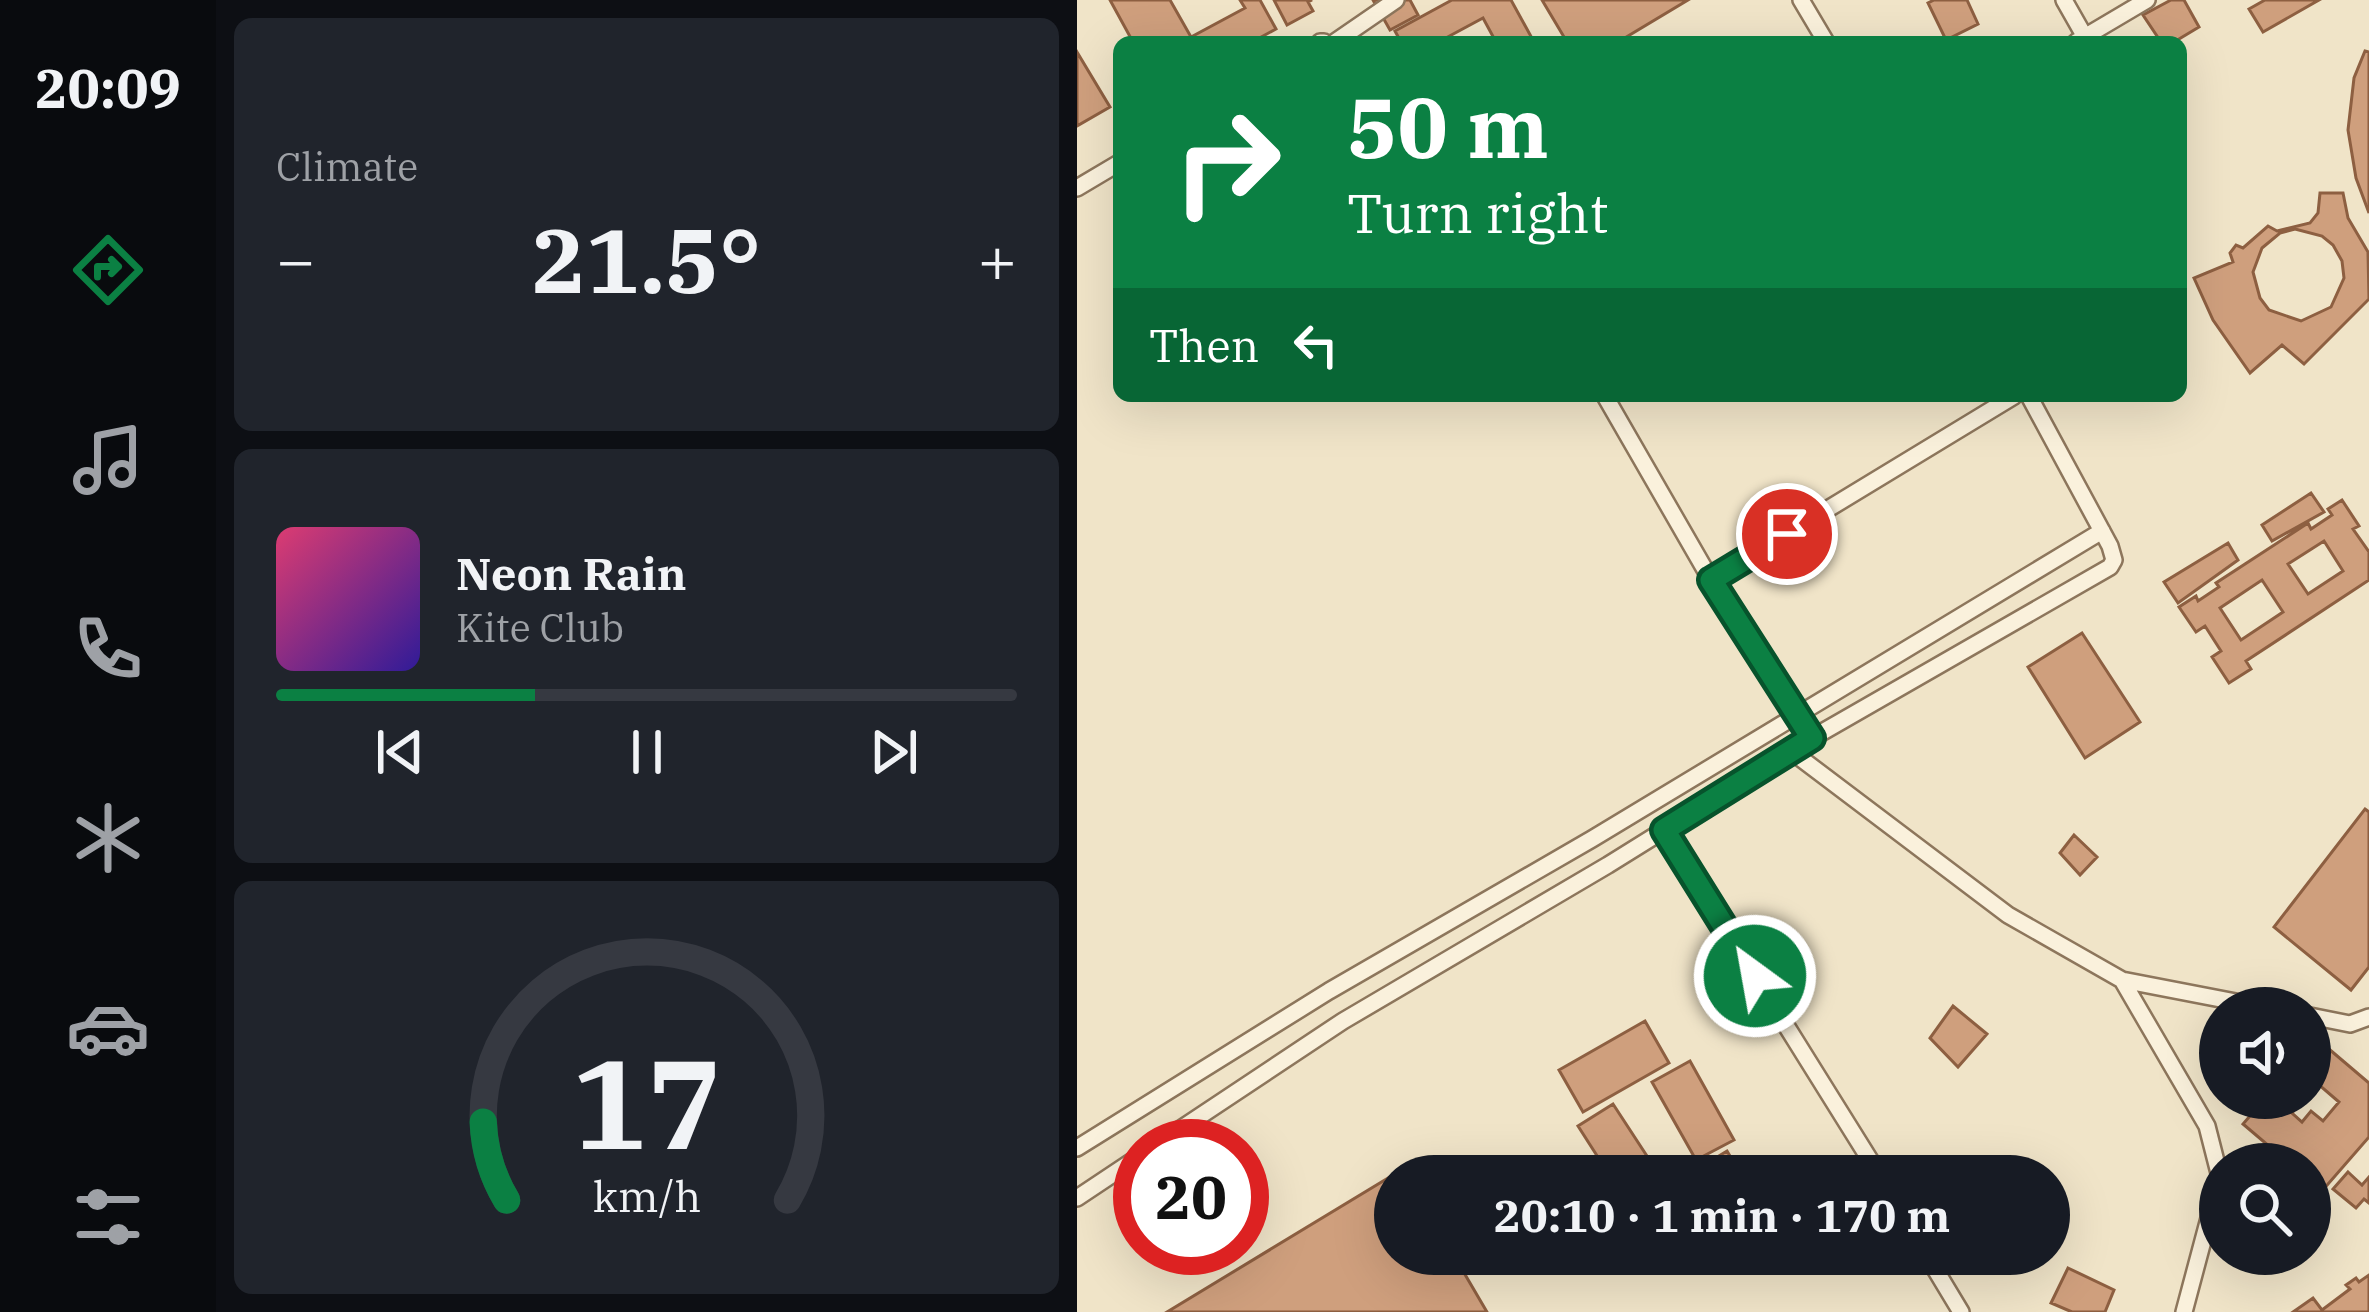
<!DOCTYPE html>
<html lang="en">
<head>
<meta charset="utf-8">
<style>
  :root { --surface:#171b24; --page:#20242c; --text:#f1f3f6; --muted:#9ea1a6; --line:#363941; --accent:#0b8043 }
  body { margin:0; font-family:"IBM Plex Serif",serif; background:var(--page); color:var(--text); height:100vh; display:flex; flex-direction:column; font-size:45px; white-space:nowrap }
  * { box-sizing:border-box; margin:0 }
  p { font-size:39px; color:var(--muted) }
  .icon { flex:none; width:66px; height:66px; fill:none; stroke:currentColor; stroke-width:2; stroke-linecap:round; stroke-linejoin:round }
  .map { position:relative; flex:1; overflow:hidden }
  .sheet { display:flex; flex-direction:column; gap:18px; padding:18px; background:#0d0f14; width:861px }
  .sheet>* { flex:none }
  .banner { position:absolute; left:36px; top:36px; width:1074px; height:366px; border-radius:18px; box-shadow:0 12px 48px #0002; background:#0b8043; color:#fff; overflow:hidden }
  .buttons { position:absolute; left:1122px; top:987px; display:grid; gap:24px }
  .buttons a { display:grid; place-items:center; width:132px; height:132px; border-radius:50%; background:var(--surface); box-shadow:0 12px 48px #0002; font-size:60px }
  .speed { position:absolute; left:36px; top:1119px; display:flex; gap:24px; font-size:60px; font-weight:700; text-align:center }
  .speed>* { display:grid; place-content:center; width:156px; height:156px; border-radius:50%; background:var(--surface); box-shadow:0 12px 48px #0002; line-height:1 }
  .speed .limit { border:18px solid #d22; background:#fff; color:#111 }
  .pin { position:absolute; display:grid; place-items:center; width:102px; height:102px; color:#fff; margin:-51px; border:6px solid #fff; border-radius:50%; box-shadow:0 3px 12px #0007 }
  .me { position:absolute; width:132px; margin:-66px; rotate:328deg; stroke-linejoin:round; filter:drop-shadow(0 0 9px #0008) }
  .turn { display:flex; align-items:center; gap:42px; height:252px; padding:0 36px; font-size:54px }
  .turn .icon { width:156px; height:156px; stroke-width:2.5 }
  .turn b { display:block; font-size:84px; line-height:102px }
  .then { display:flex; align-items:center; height:114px; padding:0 36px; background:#0003; gap:24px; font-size:45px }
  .big { font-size:90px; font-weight:800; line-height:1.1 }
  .sheet .tile { flex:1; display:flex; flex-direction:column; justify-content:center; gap:18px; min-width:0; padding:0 42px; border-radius:18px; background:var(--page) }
  .sheet .dial { align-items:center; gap:0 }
  .dial svg { height:312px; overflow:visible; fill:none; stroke:var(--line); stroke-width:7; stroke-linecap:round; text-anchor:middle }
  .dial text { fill:var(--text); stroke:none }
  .song { display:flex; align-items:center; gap:36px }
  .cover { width:144px; height:144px; border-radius:18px; background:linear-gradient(135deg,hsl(340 70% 55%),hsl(250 70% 35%)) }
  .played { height:12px; border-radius:6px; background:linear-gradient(90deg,var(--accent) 35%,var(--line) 35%) }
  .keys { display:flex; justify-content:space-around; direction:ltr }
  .heat { display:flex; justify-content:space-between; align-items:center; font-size:66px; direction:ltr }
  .trip { position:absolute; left:297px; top:1155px; width:696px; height:120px; border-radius:60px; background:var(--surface); box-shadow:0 12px 48px #0002; font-weight:800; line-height:120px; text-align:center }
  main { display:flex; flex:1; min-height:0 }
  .dock { display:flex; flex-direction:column; width:216px; justify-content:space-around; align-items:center; background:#090b0e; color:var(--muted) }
  .dock .icon { width:84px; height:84px }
  .dock .active { color:var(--accent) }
  .dock b { font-size:54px; color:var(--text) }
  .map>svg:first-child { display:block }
</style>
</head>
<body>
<main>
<nav class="dock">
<b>20:09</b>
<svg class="icon active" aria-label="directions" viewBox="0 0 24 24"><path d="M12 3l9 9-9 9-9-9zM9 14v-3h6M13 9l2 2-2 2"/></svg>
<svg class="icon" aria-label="music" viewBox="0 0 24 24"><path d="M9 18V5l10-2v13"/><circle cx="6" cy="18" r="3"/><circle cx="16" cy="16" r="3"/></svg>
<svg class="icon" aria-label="phone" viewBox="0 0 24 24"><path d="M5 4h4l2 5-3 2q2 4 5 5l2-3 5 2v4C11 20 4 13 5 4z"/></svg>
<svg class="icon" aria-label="climate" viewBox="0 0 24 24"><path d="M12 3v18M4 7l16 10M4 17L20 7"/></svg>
<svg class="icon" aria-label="car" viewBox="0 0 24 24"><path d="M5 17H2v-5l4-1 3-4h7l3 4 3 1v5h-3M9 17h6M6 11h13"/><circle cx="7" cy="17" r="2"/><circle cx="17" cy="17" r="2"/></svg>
<svg class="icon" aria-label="filters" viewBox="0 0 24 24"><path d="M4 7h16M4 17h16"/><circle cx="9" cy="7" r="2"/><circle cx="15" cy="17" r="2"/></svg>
</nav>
<section class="sheet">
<div class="tile"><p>Climate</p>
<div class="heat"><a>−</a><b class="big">21.5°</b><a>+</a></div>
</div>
<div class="tile">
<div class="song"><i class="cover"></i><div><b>Neon Rain</b><p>Kite Club</p></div></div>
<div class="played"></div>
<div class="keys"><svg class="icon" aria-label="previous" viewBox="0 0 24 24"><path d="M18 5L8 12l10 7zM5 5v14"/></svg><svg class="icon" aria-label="pause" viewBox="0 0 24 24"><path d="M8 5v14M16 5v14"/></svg><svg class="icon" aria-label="next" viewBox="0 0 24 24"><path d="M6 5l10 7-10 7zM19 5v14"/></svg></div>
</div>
<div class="tile dial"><svg viewBox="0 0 100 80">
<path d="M14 69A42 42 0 1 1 86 69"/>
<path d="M14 69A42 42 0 0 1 8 49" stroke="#0b8043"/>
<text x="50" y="56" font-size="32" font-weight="700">17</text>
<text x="50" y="72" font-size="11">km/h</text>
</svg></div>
</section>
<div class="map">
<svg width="1292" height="1312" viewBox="0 0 1292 1312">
  <rect width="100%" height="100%" fill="#f0e4c8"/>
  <path fill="#cf9f7d" stroke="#8d5f41" stroke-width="3" fill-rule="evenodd" d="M 33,0 L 93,0 L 114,37 L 168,8 L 163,0 L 183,0 L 199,29 L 175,42 L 56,42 Z
    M 197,0 L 235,0 L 231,2 L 236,11 L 210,25 Z
    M 296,0 L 333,0 L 341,15 L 313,30 Z
    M 375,0 L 434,0 L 457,42 L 419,42 L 406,18 L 367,39 L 369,42 L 324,42 L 318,31 Z
    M 465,0 L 611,0 L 541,42 L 490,42 Z
    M 857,0 L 890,0 L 901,24 L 869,40 L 851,3 Z
    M 1094,0 L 1107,0 L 1122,27 L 1097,42 L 1084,42 L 1066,15 Z
    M 1188,0 L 1242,0 L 1186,32 L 1172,9 Z
    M 1288,51 L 1292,52 L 1292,213 L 1279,178 L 1271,130 L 1277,78 Z
    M 0,52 L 33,107 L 0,126 Z
    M 1243,193 L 1266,193 L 1271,218 L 1291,252 L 1292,299 L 1227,364 L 1205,345 L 1173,373 L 1136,320 L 1117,278 L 1156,262 L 1153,253 L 1159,245 L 1166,248 L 1191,226 L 1200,231 L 1233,223 L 1241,213 ZM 1218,229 L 1245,236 L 1256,245 L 1265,261 L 1267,278 L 1254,307 L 1224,321 L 1192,310 L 1183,298 L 1176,272 L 1185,248 L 1203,233 Z
    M 1234,493 L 1247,512 L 1195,541 L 1185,525 Z
    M 1265,500 L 1282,526 L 1276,529 L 1292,552 L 1292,580 L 1169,661 L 1174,669 L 1152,683 L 1135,657 L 1144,651 L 1128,626 L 1119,632 L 1102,607 L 1119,596 L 1121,601 L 1142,587 L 1139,583 L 1231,523 L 1234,529 L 1255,515 L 1251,509 ZM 1247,541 L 1266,571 L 1231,594 L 1211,564 ZM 1185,580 L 1206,612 L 1164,640 L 1143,608 Z
    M 1151,543 L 1161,560 L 1101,603 L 1087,582 Z
    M 1005,633 L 1063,722 L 1008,758 L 951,667 Z
    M 1288,809 L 1292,812 L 1292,967 L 1274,990 L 1197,927 Z
    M 997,835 L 1020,857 L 1003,875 L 983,853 Z
    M 876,1006 L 910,1034 L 881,1067 L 853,1038 Z
    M 568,1021 L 592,1063 L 506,1112 L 482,1070 Z
    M 1239,1038 L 1292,1083 L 1292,1137 L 1245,1191 L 1233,1181 L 1233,1164 L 1213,1164 L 1166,1124 L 1185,1102 L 1191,1108 L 1198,1098 L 1227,1098 L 1215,1113 L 1225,1122 L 1234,1111 L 1246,1121 L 1262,1102 L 1240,1083 L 1233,1091 L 1233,1046 Z
    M 613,1061 L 657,1140 L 619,1160 L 575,1082 Z
    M 536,1104 L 583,1176 L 533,1176 L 501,1126 Z
    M 650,1151 L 665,1176 L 609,1176 Z
    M 326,1169 L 331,1176 L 318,1176 L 318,1254 L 376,1254 L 410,1312 L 90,1312 Z
    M 1271,1172 L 1285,1185 L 1292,1177 L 1292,1203 L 1287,1199 L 1279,1208 L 1256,1189 Z
    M 991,1268 L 1037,1290 L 1028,1312 L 995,1312 L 974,1303 Z
    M 1292,1275 L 1292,1312 L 1216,1312 L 1236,1298 L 1245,1310 L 1273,1289 L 1269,1285 L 1279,1278 L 1282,1282 Z"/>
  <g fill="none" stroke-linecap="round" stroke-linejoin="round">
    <defs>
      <path id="lane" d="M 724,0 L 749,42
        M 987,0 L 1008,37
        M 243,42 L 247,42
        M 258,42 L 319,0
        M 999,42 L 1070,0
        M 0,188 L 42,163
        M 528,396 L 634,580 L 735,738
        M 634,580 L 937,396
        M 714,751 L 931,915 L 1045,980 L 1190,1008
        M 587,830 L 803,1176
        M 1045,980 L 1130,1126 L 1143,1177 L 1107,1312
        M 1233,1016 L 1273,1024 L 1292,1017
        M 78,1146 L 266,1021 L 531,865 L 735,738 L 1033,567 L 1037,560 L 1033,546 L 952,396
        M 0,1148 L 252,991 L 515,839 L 1025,531
        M 0,1198 L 63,1156
        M 849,1254 L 884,1312"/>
    </defs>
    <use href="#lane" stroke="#8d765c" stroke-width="20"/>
    <use href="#lane" stroke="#faf1dc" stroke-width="15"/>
  </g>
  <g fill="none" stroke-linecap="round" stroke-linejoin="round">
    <defs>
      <path id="route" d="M 678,976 L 587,830 L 735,738 L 634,580 L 710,534"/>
    </defs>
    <use href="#route" stroke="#07532c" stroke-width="30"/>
    <use href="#route" stroke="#0b8043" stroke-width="21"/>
  </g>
</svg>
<div class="buttons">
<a><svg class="icon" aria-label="sound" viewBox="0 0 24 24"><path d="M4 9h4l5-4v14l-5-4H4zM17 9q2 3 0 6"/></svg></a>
<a><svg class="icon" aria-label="search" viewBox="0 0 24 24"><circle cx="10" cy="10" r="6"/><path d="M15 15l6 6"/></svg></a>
</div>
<div class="speed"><div class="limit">20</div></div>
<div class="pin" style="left:710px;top:534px;background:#d93025"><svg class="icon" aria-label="arrive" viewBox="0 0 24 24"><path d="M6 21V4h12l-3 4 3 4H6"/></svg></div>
<svg class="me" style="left:678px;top:976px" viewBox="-20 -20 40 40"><circle r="17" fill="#0b8043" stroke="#fff" stroke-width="3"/><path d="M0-11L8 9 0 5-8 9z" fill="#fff"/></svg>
<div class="trip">20:10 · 1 min · 170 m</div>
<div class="banner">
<div class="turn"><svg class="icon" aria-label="right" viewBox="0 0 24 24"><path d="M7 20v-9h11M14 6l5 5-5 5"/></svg><div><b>50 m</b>Turn right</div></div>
<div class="then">Then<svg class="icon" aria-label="left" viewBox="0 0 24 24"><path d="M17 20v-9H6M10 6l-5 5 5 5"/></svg></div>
</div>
</div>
</main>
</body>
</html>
